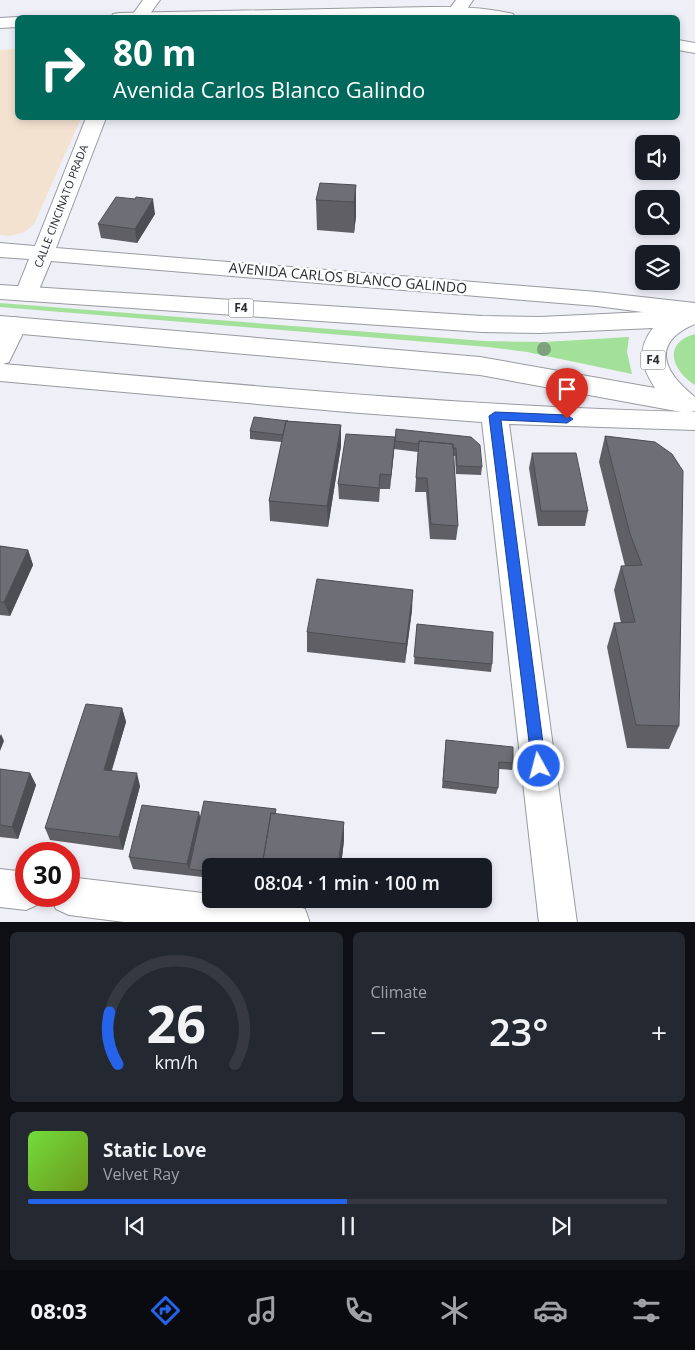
<!DOCTYPE html>
<html lang="en">
<head>
<meta charset="utf-8">
<style>
  :root { --surface:#171b24; --page:#242831; --text:#f1f3f6; --muted:#9ea1a6; --line:#363941; --accent:#2563eb }
  body { margin:0; font-family:"Open Sans",sans-serif; background:var(--page); color:var(--text); height:100vh; display:flex; flex-direction:column; font-size:19px; white-space:nowrap }
  * { box-sizing:border-box; margin:0 }
  p { font-size:16px; color:var(--muted) }
  .icon { flex:none; width:28px; height:28px; fill:none; stroke:currentColor; stroke-width:2; stroke-linecap:round; stroke-linejoin:round }
  .map { position:relative; height:922px; overflow:hidden }
  .panel { display:flex; flex-direction:column; gap:10px; padding:10px; background:#0d0f14; flex:1 }
  .panel>* { flex:none }
  .guide { position:absolute; left:15px; top:15px; width:665px; height:105px; border-radius:8px; box-shadow:0 2px 8px #0003; background:#00695c; color:#fff; overflow:hidden }
  .fabs { position:absolute; left:635px; top:135px; display:grid; gap:10px }
  .fabs a { display:grid; place-items:center; width:45px; height:45px; border-radius:8px; background:var(--surface); box-shadow:0 2px 8px #0003; font-size:25px }
  .speed { position:absolute; left:15px; top:842px; display:flex; gap:10px; font-size:25px; font-weight:700; text-align:center }
  .speed>* { display:grid; place-content:center; width:65px; height:65px; border-radius:50%; background:var(--surface); box-shadow:0 2px 8px #0003; line-height:1 }
  .speed .limit { border:8px solid #d22; background:#fff; color:#111 }
  .pin { position:absolute; display:grid; place-items:center; width:42px; height:42px; color:#fff; margin:-51px -21px; border-radius:50% 50% 50% 0; rotate:-45deg; box-shadow:0 0 5px #0007 }
  .pin .icon { rotate:45deg }
  .me { position:absolute; width:55px; margin:-28px; rotate:353deg; stroke-linejoin:round; filter:drop-shadow(0 0 4px #0008) }
  .turn { display:flex; align-items:center; gap:18px; height:105px; padding:0 15px; font-size:22px }
  .turn .icon { width:65px; height:65px; stroke-width:2.5 }
  .turn b { display:block; font-size:35px; line-height:42px }
  .big { font-size:38px; font-weight:600; line-height:1.1 }
  .panel .widget { flex:1; display:flex; flex-direction:column; justify-content:center; gap:8px; min-width:0; padding:0 18px; border-radius:8px; background:var(--page) }
  .panel .dial { align-items:center; gap:0 }
  .dial svg { height:130px; overflow:visible; fill:none; stroke:var(--line); stroke-width:7; stroke-linecap:round; text-anchor:middle }
  .dial text { fill:var(--text); stroke:none }
  .song { display:flex; align-items:center; gap:15px }
  .cover { width:60px; height:60px; border-radius:8px; background:linear-gradient(135deg,hsl(100 70% 55%),hsl(80 70% 35%)) }
  .played { height:5px; border-radius:2px; background:linear-gradient(90deg,var(--accent) 50%,var(--line) 50%) }
  .keys { display:flex; justify-content:space-around; direction:ltr }
  .heat { display:flex; justify-content:space-between; align-items:center; font-size:28px; direction:ltr }
  .panel .tiles { flex:1; display:grid; gap:10px; grid-template-columns:1fr 1fr }
  .widget:last-child { grid-column:span 2 }
  .trip { position:absolute; left:202px; top:858px; width:290px; height:50px; border-radius:8px; background:var(--surface); box-shadow:0 2px 8px #0003; font-weight:600; line-height:50px; text-align:center }
  .menu { display:flex; height:80px; justify-content:space-around; align-items:center; background:#090b0e; color:var(--muted) }
  .menu .icon { width:35px; height:35px }
  .menu .selected { color:var(--accent) }
  .menu b { font-size:22px; color:var(--text) }
  .map>svg:first-child { display:block }
</style>
</head>
<body>
<div class="map">
<svg width="695" height="923" viewBox="0 0 695 923">
  <rect width="100%" height="100%" fill="#eeeff7"/>
  <path fill="#f4e2d1" d="M 17,49 L 18,118 L 81,118 L 34,224 L 25,232 L 10,236 L 0,235 L 0,50 Z"/>
  <path fill="#a3e19a" d="M 0,303 L 484,341 L 544,342 L 629,337 L 627,352 L 632,374 L 527,352 L 488,347 L 0,307 Z
    M 695,334 L 695,385 C 672,371 662,343 695,334 Z"/>
  <g fill="none" stroke-linecap="round" stroke-linejoin="round">
    <defs>
      <path id="minor" d="M 143,0 L 160,0 L 147,18 L 130,18 Z
        M 456,0 L 473,0 L 465,12 L 465,18 L 447,18 L 447,12 Z
        M 86,118 L 106,118 L 56,248 L 597,292 L 695,303 L 695,319 L 597,306 L 51,261 L 35,299 L 27,301 L 19,299 L 15,294 L 29,259 L 0,257 L 0,243 L 35,246 Z
        M 15,317 L 24,319 L 27,325 L 9,362 L 3,364 C 233,384 463,407 695,412 L 695,430 L 509,424 L 577,923 L 539,923 L 482,422 L 347,412 L 0,381 L 0,331 L 6,319 Z
        M 0,869 L 26,872 L 26,896 L 43,896 L 39,904 L 26,910 L 0,907 Z
        M 69,877 L 211,894 L 211,899 C 242,899 276,897 305,909 L 310,923 L 132,923 L 69,915 L 56,909 L 50,896 L 69,896 Z"/>
      <path id="primary" d="M 430,7 C 458,7 485,7 513,14 L 515,18 L 111,18 L 113,14 L 119,13 Z
        M 18,17 L 21,18 L 18,18 L 18,27 L 0,28 L 0,18 Z
        M 678,40 L 695,43 L 695,53 L 678,50 Z"/>
      <path id="trunk" d="M 0,285 L 482,316 L 540,317 L 688,310 L 695,312 L 695,324 C 650,343 663,372 695,397 L 695,411 L 687,413 L 480,375 L 0,332 L 0,316 L 480,357 L 655,388 C 641,366 636,350 653,328 L 540,333 L 482,332 L 0,299 Z"/>
    </defs>
    <use href="#minor" stroke="#999aa1" stroke-width="2"/>
    <use href="#primary" stroke="#999aa1" stroke-width="2"/>
    <use href="#trunk" stroke="#999aa1" stroke-width="2"/>
    <use href="#minor" fill="#fff" fill-rule="evenodd"/>
    <use href="#primary" fill="#fff" fill-rule="evenodd"/>
    <use href="#trunk" fill="#fff" fill-rule="evenodd"/>
  </g>
  <circle fill="#7ca17b" cx="544" cy="349" r="7"/>
  <path fill="#5f5f65" d="M 356,185 L 356,216 L 354,233 L 317,230 L 316,200 Z
    M 155,214 L 137,243 L 101,238 L 98,224 Z
    M 288,421 L 341,425 L 341,446 L 328,527 L 270,521 L 269,501 L 282,442 L 250,439 L 250,431 Z
    M 605,436 L 655,442 L 679,726 L 669,749 L 627,748 L 607,647 L 614,623 L 621,623 L 614,590 L 621,566 L 625,566 L 599,462 Z
    M 394,437 L 471,437 L 482,467 L 481,475 L 456,474 L 455,456 L 453,456 L 458,526 L 456,540 L 430,539 L 426,492 L 415,492 L 418,452 L 394,449 L 390,489 L 380,489 L 379,502 L 339,499 L 338,484 Z
    M 532,453 L 588,511 L 585,526 L 538,526 L 529,468 Z
    M 0,546 L 28,550 L 33,565 L 10,616 L 0,615 Z
    M 412,610 L 405,663 L 307,652 L 307,632 Z
    M 417,624 L 492,664 L 491,672 L 414,664 Z
    M 122,708 L 126,722 L 112,770 L 140,786 L 123,850 L 50,840 L 45,828 Z
    M 446,740 L 513,763 L 512,770 L 499,769 L 498,788 L 496,794 L 442,788 Z
    M 0,769 L 30,773 L 36,785 L 18,839 L 0,837 Z
    M 276,809 L 276,814 L 344,840 L 341,866 L 211,866 L 211,878 L 133,869 L 129,857 L 200,818 Z"/>
  <path fill="#4d4e53" d="M 356,185 L 356,216 L 354,233 L 354,202 Z
    M 153,199 L 155,214 L 137,243 L 135,229 Z
    M 341,425 L 341,446 L 328,527 L 327,506 Z
    M 395,437 L 394,452 L 390,489 L 391,475 Z
    M 28,550 L 33,565 L 10,616 L 4,602 Z
    M 413,590 L 412,610 L 405,663 L 406,644 Z
    M 122,708 L 126,722 L 108,782 L 104,770 Z
    M 1,734 L 4,741 L 0,751 L 0,736 Z
    M 30,773 L 36,785 L 18,839 L 12,827 Z
    M 137,773 L 140,786 L 123,850 L 119,837 Z
    M 199,812 L 202,824 L 189,869 L 187,864 Z
    M 344,822 L 344,840 L 341,866 L 338,866 Z"/>
  <path fill="#6e6f76" stroke="#4d4e53" d="M 320,183 L 356,185 L 354,202 L 316,200 Z
    M 116,197 L 135,199 L 136,197 L 153,199 L 135,229 L 98,224 Z
    M 254,417 L 288,421 L 286,421 L 283,435 L 250,431 Z
    M 286,421 L 341,425 L 327,506 L 269,501 Z
    M 396,429 L 471,437 L 480,445 L 482,467 L 457,466 L 456,448 L 453,448 L 453,444 L 419,441 L 419,444 L 395,441 Z
    M 346,434 L 395,437 L 391,475 L 380,474 L 379,488 L 338,484 Z
    M 605,436 L 655,442 L 672,454 L 683,471 L 679,726 L 636,725 L 614,623 L 635,622 L 621,566 L 642,565 L 630,534 Z
    M 419,441 L 453,444 L 458,526 L 431,524 L 427,478 L 416,478 Z
    M 532,453 L 576,453 L 588,511 L 541,511 Z
    M 0,546 L 28,550 L 4,602 L 0,602 Z
    M 317,579 L 413,590 L 406,644 L 307,632 Z
    M 417,624 L 493,632 L 492,664 L 414,657 Z
    M 86,704 L 122,708 L 104,770 L 137,773 L 119,837 L 45,828 Z
    M 446,740 L 513,747 L 513,763 L 499,762 L 498,788 L 443,781 Z
    M 0,769 L 30,773 L 12,827 L 0,825 Z
    M 204,801 L 276,809 L 275,814 L 271,813 L 262,866 L 211,866 L 211,872 L 189,869 Z
    M 142,805 L 199,812 L 187,864 L 129,857 Z
    M 271,813 L 344,822 L 338,866 L 262,866 Z"/>
  <path fill="#2563eb" stroke="#184099" d="M 495,412 L 567,415 L 573,419 L 567,423 L 501,420 L 546,766 L 544,771 L 539,773 L 534,771 L 532,766 L 489,416 Z"/>
  <g text-anchor="middle" stroke-width="5" stroke-linejoin="round" paint-order="stroke">
    <g font-size="11" fill="#2a2b2d" stroke="#fcfdfe">
      <text transform="translate(61 206) rotate(-69)" y="4">CALLE CINCINATO PRADA</text>
    </g>
    <g fill="#fcfdfe" stroke="#696a6c" stroke-width="1">
      <rect x="228.5" y="298.5" width="25" height="19" rx="4"/>
      <rect x="640.5" y="350.5" width="25" height="19" rx="4"/>
    </g>
    <g font-size="12" font-weight="bold" fill="#2a2b2d">
      <text x="241" y="312">F4</text>
      <text x="653" y="364">F4</text>
    </g>
    <g font-size="14" fill="#2a2b2d" stroke="#fcfdfe">
      <text transform="translate(348 278) rotate(5)" y="5">AVENIDA CARLOS BLANCO GALINDO</text>
    </g>
  </g>
</svg>
<div class="fabs">
<a><svg class="icon" aria-label="sound" viewBox="0 0 24 24"><path d="M4 9h4l5-4v14l-5-4H4zM17 9q2 3 0 6"/></svg></a>
<a><svg class="icon" aria-label="search" viewBox="0 0 24 24"><circle cx="10" cy="10" r="6"/><path d="M15 15l6 6"/></svg></a>
<a><svg class="icon" aria-label="layers" viewBox="0 0 24 24"><path d="M12 4l9 5-9 5-9-5zM3 14l9 5 9-5"/></svg></a>
</div>
<div class="speed"><div class="limit">30</div></div>
<div class="pin" style="left:567px;top:419px;background:#d93025"><svg class="icon" aria-label="arrive" viewBox="0 0 24 24"><path d="M6 21V4h12l-3 4 3 4H6"/></svg></div>
<svg class="me" style="left:539px;top:766px" viewBox="-20 -20 40 40"><circle r="17" fill="#2563eb" stroke="#fff" stroke-width="3"/><path d="M0-11L8 9 0 5-8 9z" fill="#fff"/></svg>
<div class="trip">08:04 · 1 min · 100 m</div>
<div class="guide">
<div class="turn"><svg class="icon" aria-label="right" viewBox="0 0 24 24"><path d="M7 20v-9h11M14 6l5 5-5 5"/></svg><div><b>80 m</b>Avenida Carlos Blanco Galindo</div></div>
</div>
</div>
<section class="panel">
<div class="tiles">
<div class="widget dial"><svg viewBox="0 0 100 80">
<path d="M14 69A42 42 0 1 1 86 69"/>
<path d="M14 69A42 42 0 0 1 9 37" stroke="#2563eb"/>
<text x="50" y="56" font-size="32" font-weight="700">26</text>
<text x="50" y="72" font-size="11">km/h</text>
</svg></div>
<div class="widget"><p>Climate</p>
<div class="heat"><a>−</a><b class="big">23°</b><a>+</a></div>
</div>
<div class="widget">
<div class="song"><i class="cover"></i><div><b>Static Love</b><p>Velvet Ray</p></div></div>
<div class="played"></div>
<div class="keys"><svg class="icon" aria-label="previous" viewBox="0 0 24 24"><path d="M18 5L8 12l10 7zM5 5v14"/></svg><svg class="icon" aria-label="pause" viewBox="0 0 24 24"><path d="M8 5v14M16 5v14"/></svg><svg class="icon" aria-label="next" viewBox="0 0 24 24"><path d="M6 5l10 7-10 7zM19 5v14"/></svg></div>
</div>
</div>
</section>
<nav class="menu">
<b>08:03</b>
<svg class="icon selected" aria-label="directions" viewBox="0 0 24 24"><path d="M12 3l9 9-9 9-9-9zM9 14v-3h6M13 9l2 2-2 2"/></svg>
<svg class="icon" aria-label="music" viewBox="0 0 24 24"><path d="M9 18V5l10-2v13"/><circle cx="6" cy="18" r="3"/><circle cx="16" cy="16" r="3"/></svg>
<svg class="icon" aria-label="phone" viewBox="0 0 24 24"><path d="M5 4h4l2 5-3 2q2 4 5 5l2-3 5 2v4C11 20 4 13 5 4z"/></svg>
<svg class="icon" aria-label="climate" viewBox="0 0 24 24"><path d="M12 3v18M4 7l16 10M4 17L20 7"/></svg>
<svg class="icon" aria-label="car" viewBox="0 0 24 24"><path d="M5 17H2v-5l4-1 3-4h7l3 4 3 1v5h-3M9 17h6M6 11h13"/><circle cx="7" cy="17" r="2"/><circle cx="17" cy="17" r="2"/></svg>
<svg class="icon" aria-label="filters" viewBox="0 0 24 24"><path d="M4 7h16M4 17h16"/><circle cx="9" cy="7" r="2"/><circle cx="15" cy="17" r="2"/></svg>
</nav>
</body>
</html>
